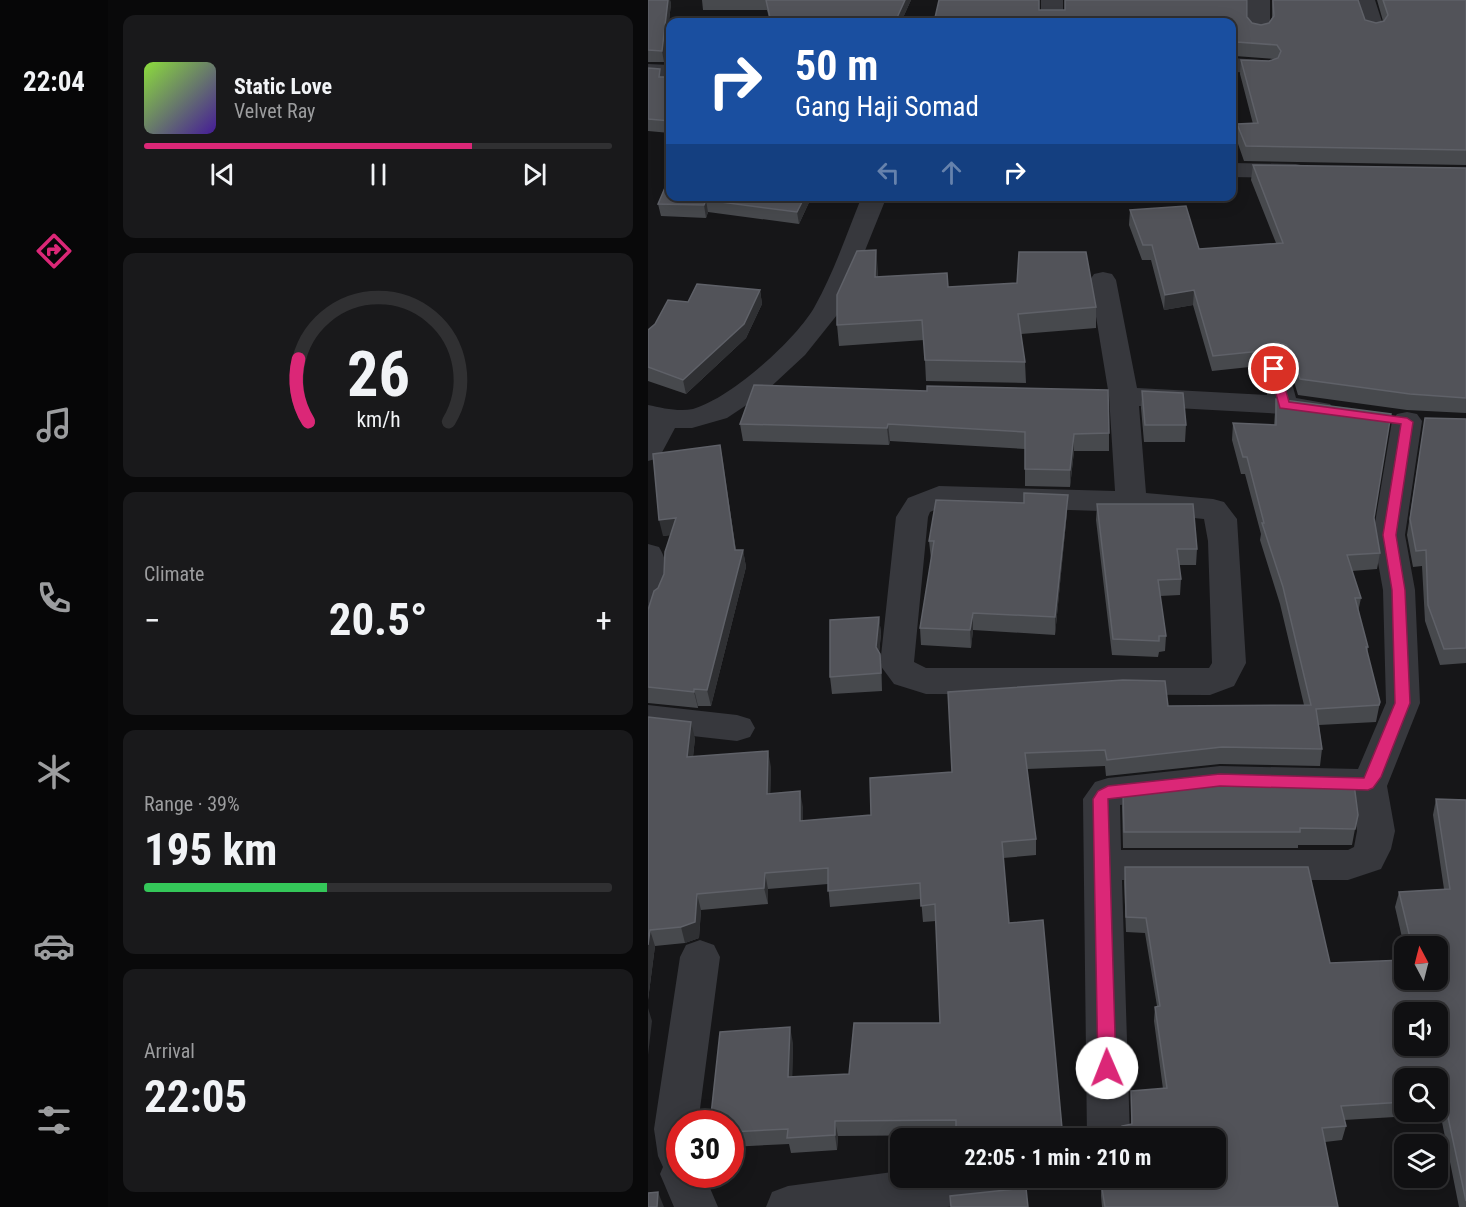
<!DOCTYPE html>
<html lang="en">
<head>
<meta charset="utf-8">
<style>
  :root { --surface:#101012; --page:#19191b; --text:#f1f3f6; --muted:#9c9d9f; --line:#303032; --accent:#db2777 }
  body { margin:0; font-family:"Roboto Condensed",sans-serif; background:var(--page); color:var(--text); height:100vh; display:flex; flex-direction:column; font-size:22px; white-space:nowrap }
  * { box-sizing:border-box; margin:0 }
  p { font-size:20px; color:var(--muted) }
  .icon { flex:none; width:33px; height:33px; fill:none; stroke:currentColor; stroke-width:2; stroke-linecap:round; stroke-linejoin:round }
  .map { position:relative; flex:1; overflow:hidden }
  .side { display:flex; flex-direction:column; gap:15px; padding:15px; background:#09090a; width:540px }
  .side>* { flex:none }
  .hud { position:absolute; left:18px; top:18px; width:570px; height:183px; border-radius:12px; box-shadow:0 3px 15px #0003,0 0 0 2px var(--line); background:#1a4fa0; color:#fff; overflow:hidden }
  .needle { width:39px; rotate:353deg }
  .controls { position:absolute; left:746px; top:936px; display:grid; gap:12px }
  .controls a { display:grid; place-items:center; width:54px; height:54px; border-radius:12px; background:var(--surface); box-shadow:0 3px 15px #0003,0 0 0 2px var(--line); font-size:30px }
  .speed { position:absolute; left:18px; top:1110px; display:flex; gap:12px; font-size:30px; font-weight:700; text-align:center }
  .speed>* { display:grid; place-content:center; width:78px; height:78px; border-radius:50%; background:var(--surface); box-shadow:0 3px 15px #0003,0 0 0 2px var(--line); line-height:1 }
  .speed .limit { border:9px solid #d22; background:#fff; color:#111 }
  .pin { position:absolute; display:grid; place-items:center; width:51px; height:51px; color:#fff; margin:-26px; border:3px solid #fff; border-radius:50%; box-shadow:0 2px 6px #0007 }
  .me { position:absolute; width:66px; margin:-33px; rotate:359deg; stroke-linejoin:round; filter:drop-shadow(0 0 4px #0008) }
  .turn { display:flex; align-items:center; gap:21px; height:126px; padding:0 30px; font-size:27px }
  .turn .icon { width:78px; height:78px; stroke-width:2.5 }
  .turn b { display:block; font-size:42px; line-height:51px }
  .lanes { display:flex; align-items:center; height:57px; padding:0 30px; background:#0003; justify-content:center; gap:30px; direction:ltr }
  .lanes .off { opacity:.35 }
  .big { font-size:45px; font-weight:700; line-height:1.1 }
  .side .tile { flex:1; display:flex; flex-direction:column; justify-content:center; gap:9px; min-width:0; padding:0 21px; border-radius:12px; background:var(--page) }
  .side .dial { align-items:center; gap:0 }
  .dial svg { height:156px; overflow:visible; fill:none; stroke:var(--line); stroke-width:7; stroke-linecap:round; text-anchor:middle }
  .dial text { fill:var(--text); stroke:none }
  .song { display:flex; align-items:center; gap:18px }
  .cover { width:72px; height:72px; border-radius:9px; background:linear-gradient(135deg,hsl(90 70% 55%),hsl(260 70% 35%)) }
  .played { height:6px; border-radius:3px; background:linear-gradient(90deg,var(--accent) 70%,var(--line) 70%) }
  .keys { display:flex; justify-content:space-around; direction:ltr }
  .heat { display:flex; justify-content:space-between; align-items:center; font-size:33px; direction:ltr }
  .charge { height:9px; border-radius:4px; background:linear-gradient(90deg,#34c759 39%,var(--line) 0) }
  .trip { position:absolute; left:242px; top:1128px; width:336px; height:60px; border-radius:12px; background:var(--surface); box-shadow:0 3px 15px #0003,0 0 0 2px var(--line); font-weight:700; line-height:60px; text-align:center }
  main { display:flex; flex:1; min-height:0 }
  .tabs { display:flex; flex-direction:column; width:108px; justify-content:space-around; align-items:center; background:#060607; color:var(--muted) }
  .tabs .icon { width:42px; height:42px }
  .tabs .active { color:var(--accent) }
  .tabs b { font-size:27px; color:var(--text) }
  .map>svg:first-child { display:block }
</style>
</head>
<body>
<main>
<nav class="tabs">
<b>22:04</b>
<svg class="icon active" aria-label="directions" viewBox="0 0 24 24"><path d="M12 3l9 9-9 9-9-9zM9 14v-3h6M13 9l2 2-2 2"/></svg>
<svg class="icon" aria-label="music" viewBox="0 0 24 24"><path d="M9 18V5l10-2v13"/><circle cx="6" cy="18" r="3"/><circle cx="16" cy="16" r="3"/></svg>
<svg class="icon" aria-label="phone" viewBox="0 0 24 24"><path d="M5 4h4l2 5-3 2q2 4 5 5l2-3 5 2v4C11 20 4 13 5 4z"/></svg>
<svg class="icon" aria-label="climate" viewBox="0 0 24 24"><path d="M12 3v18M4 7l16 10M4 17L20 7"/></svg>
<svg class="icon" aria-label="car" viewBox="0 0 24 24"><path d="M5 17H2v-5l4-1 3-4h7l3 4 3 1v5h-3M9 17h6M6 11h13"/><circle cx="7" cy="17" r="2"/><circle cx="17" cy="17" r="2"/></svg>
<svg class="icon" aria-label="filters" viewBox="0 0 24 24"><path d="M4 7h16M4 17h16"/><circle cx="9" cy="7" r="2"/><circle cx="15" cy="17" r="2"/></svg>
</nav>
<section class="side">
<div class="tile">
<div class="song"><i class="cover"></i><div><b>Static Love</b><p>Velvet Ray</p></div></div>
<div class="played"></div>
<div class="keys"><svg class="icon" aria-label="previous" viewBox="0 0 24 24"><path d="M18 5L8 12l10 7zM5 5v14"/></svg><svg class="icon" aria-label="pause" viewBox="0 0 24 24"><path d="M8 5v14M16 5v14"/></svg><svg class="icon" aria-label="next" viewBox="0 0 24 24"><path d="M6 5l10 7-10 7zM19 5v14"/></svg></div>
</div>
<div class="tile dial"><svg viewBox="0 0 100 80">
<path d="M14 69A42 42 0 1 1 86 69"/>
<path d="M14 69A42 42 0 0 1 9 37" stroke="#db2777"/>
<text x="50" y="56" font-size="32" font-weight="700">26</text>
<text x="50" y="72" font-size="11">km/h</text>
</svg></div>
<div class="tile"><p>Climate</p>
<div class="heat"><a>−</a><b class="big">20.5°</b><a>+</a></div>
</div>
<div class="tile"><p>Range · 39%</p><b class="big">195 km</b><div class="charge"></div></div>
<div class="tile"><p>Arrival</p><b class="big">22:05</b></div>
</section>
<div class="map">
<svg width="818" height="1207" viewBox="0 0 818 1207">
  <rect width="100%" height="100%" fill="#161618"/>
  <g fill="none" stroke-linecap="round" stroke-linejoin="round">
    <path fill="#37383d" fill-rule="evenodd" d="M 393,0 L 415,0 L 415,22 L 393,22 Z
      M 600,0 L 622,0 L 622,30 L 619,35 L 611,37 L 603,35 L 600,30 Z
      M 705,0 L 727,0 L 736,28 L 733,33 L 725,35 L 717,33 Z
      M 584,58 L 627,61 L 630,66 L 627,71 L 619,73 L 584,72 Z
      M 0,64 L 22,65 L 22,79 L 0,78 Z
      M 584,163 L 648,164 L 657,166 L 660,171 L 657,176 L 648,178 L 584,177 Z
      M 214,196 L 239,196 L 193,310 L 157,355 L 115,394 L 79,418 L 44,428 L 27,428 L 11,458 L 0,461 L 0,405 C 14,408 31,412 45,409 C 82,399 149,339 167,306 C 186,272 199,233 214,196 Z
      M 455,272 L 464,274 L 468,280 L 489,388 L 619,395 L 612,369 L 616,363 L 626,360 L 636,363 L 640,369 L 648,398 L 682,404 L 687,410 L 682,416 L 672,419 L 636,414 L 491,406 L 498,493 L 565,499 L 576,502 L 589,519 L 598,663 L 586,686 L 562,695 L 278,694 L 246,684 L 232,665 L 248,517 L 260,498 L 291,486 L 467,491 L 461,396 L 442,280 L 446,274 ZM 295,506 L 483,512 L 556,519 L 560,541 L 564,663 L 561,668 L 278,668 L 266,662 L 280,517 L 282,512 Z
      M 759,412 L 769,414 L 774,421 L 757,535 L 767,590 L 772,703 L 739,786 L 747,831 L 743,849 L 733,869 L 700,880 L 474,880 L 482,1138 L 439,1138 L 435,799 L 447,782 L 460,778 L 572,766 L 710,769 L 738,703 L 735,590 L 725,535 L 744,421 L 749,414 ZM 572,794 L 705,798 L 709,831 L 706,847 L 700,850 L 473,850 L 472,805 Z
      M 0,544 L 11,547 C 22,565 22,586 12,604 L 0,608 Z
      M 0,705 L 89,715 L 102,719 L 107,728 L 102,737 L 89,741 L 0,731 Z
      M 52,940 L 66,945 L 72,957 L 50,1124 L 32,1124 L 32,1174 L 56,1174 L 70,1207 L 26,1207 L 12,1174 L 15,1167 L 10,1156 L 6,1129 L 32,957 L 38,945 Z
      M 252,1171 L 252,1178 L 383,1178 L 377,1193 L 361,1199 L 299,1207 L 118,1207 L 124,1192 L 140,1186 Z"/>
  </g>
  <path fill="#47494d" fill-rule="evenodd" d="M 0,0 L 22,0 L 23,4 L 16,62 L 0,62 Z
    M 54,0 L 263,0 L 253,22 L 122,22 L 119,10 L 55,10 Z
    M 624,0 L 710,0 L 717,20 L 728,23 L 735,21 L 729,0 L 818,0 L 818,165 L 596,161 L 588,138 L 589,124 L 605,124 L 592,74 L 593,60 L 621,61 L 627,59 L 587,56 L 587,53 L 584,54 L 584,22 L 391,10 L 599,17 L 604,23 L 613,25 L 621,23 L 624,18 Z
    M 0,68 L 13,77 L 22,77 L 22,133 L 0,131 Z
    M 605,165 L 818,168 L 818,413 L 759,410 L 650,395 L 642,368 L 637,361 L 627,358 L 615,361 L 611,366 L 564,371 L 545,305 L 516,310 L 503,260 L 494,260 L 481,225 L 482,210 L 551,249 L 628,243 L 603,180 Z
    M 22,196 L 164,196 L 151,224 L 60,212 L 58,218 L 13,216 L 10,204 Z
    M 230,271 L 230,277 L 448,307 L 448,328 L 373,334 L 377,362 L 378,383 L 278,381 L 276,340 L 191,346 L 189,325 Z
    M 112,290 L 114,304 L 98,338 L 38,394 L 0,381 L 0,330 L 40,302 Z
    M 106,385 L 461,433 L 461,451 L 426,451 L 422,487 L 377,486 L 377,449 L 242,441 L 241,445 L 95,441 L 92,424 Z
    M 494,391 L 538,425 L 537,442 L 496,442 L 493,408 Z
    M 628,399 L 726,518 L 732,553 L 729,569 L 704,571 L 713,598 L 710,612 L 720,647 L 719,654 L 732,702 L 728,722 L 671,725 L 674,749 L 672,766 L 572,764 L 458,776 L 457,766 L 379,769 L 388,839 L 388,855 L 355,858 L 361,923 L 414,1128 L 414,1138 L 309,1138 L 309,1135 L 190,1136 L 189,1150 L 143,1153 L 141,1144 L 82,1147 L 82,1124 L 145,1043 L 144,1077 L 201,1074 L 292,1023 L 288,921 L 275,922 L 273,899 L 182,907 L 180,884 L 120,889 L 120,904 L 53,910 L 51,938 L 37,943 L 7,946 L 0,1000 L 0,717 L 47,738 L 45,757 L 123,767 L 122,794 L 155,807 L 155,821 L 223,815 L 304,772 L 520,706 L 656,705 L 632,604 L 612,540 L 613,534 L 597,474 L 593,474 L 584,440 L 585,423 L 626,425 Z
    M 777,418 L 818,419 L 818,663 L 792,665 L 777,621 L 774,566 L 765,567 L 759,535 Z
    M 72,445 L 88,550 L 95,550 L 98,567 L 63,706 L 50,706 L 50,708 L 0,703 L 0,610 L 16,574 L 22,535 L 15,536 Z
    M 449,504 L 549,549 L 548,565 L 531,565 L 533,579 L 532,595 L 512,596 L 518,636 L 517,651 L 511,652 L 510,657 L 464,655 L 448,520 Z
    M 419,512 L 407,635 L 325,630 L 323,648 L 273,645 L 272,628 L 283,559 L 281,541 Z
    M 231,617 L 233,634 L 231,652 L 232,654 L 234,671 L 234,691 L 184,694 L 182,677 Z
    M 475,791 L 707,829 L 704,845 L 650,845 L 650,848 L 475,848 L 474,807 Z
    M 788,799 L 818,800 L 818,1207 L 811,1207 L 793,1117 L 782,1118 L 781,1115 L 696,1120 L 698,1126 L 694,1140 L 677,1142 L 690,1207 L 454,1207 L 453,1196 L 453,1182 L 479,1179 L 479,1178 L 567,1178 L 567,1138 L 474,1138 L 474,1126 L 483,1124 L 483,1091 L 515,1089 L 506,1021 L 507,1007 L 509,1006 L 497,933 L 478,932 L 476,882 L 477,867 L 682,963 L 755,960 L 756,956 L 756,980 L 789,946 L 756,946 L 747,907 L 751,892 L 796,889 L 785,815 ZM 756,1078 L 789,1078 L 789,1112 L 756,1112 Z"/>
  <path fill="#2f3033" d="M 20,0 L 22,0 L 23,4 L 16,62 L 14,51 Z
    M 257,0 L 263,0 L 253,22 L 247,22 Z
    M 157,196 L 164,196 L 151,224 L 149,212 Z
    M 58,200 L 60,212 L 58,218 L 56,205 Z
    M 228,250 L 230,271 L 229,297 L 227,277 Z
    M 112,290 L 114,304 L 98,338 L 38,394 L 35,380 Z
    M 546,290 L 545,305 L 516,310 L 517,295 Z
    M 628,342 L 627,358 L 615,361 L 611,366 L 613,351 L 617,345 Z
    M 240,424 L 242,441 L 241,445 L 239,428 Z
    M 426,434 L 426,451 L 422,487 L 422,470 Z
    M 72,445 L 75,461 L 90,567 L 87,550 Z
    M 420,495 L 419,512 L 407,635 L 407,617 Z
    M 28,518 L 31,534 L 15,536 L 11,520 Z
    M 95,550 L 98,567 L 63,706 L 59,690 Z
    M 325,613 L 325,630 L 323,648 L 322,630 Z
    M 231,617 L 233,634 L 230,665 L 228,647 Z
    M 232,654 L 234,671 L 234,691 L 233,673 Z
    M 46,689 L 50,706 L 50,708 L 46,692 Z
    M 43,722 L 47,738 L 43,774 L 39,757 Z
    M 120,751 L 123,767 L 122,810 L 119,794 Z
    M 152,791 L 155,807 L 155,838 L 152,821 Z
    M 117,873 L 120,889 L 120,904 L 116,888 Z
    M 49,894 L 53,910 L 51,938 L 37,943 L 33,927 Z
    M 2,930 L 7,946 L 0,1000 L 0,945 Z
    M 0,1008 L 4,1021 L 0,1055 Z
    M 142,1027 L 145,1043 L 144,1092 L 140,1077 Z
    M 187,1121 L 190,1136 L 189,1150 L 187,1135 Z
    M 10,1192 L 16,1207 L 9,1207 Z"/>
  <path fill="#525359" stroke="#5f6168" stroke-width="1.5" fill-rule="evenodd" d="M 0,0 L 20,0 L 14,51 L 0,50 Z
    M 118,0 L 257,0 L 247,22 L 123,22 Z
    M 291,0 L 391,0 L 391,10 L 417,10 L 417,0 L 599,0 L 599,17 L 604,23 L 613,25 L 621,23 L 626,16 L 625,0 L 710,0 L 717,20 L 728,23 L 736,21 L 740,15 L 735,0 L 818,0 L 818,150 L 598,146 L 589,124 L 610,123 L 593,60 L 621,61 L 630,58 L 633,51 L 629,45 L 589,42 L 588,39 L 584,39 L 584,22 L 286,22 Z
    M 0,68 L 12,69 L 11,77 L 22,77 L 22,121 L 0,119 Z
    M 605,165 L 818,168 L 818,398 L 762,394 L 652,379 L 644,352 L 638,345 L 628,342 L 617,345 L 613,351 L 565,356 L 546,290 L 517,295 L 504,245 L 495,245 L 482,210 L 538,206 L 551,249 L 635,243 Z
    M 22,176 L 22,196 L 157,196 L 149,212 L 58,200 L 56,205 L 10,204 Z
    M 228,250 L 227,277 L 299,273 L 300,287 L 369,283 L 371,252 L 438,252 L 448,307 L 370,314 L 377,362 L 277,360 L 274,320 L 189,325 L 189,295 L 209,251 Z
    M 49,284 L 112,290 L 96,324 L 35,380 L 0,367 L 0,330 L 7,324 L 20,300 L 40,302 Z
    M 106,385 L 279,391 L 279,386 L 460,390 L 461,433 L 426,434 L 422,470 L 377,469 L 377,432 L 240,424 L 239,428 L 92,424 Z
    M 494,391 L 535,393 L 538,425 L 497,425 Z
    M 628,399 L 743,414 L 726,518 L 732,553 L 699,555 L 713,598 L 707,598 L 720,647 L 718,647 L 732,702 L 731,705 L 668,709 L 674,749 L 574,747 L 459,760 L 457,750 L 377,753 L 388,839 L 354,842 L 361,923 L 395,920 L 414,1128 L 368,1132 L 367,1128 L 308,1133 L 308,1120 L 187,1121 L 187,1135 L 139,1138 L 140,1129 L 82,1132 L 82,1124 L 62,1124 L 72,1032 L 142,1027 L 140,1077 L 201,1074 L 206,1023 L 292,1023 L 287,904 L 273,906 L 272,883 L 180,891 L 180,868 L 117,873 L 116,888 L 49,894 L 47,922 L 33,927 L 2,930 L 0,945 L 0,717 L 43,722 L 39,757 L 120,751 L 119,794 L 152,791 L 152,821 L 223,815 L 222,778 L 304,772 L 300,692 L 475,680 L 517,681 L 520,706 L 663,705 L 635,587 L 614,523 L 616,523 L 599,457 L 595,457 L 585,423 L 628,425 Z
    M 777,418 L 818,419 L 818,648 L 796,649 L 780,605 L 778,550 L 768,551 L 762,519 Z
    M 72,445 L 87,550 L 95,550 L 59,690 L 46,689 L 46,692 L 0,687 L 0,610 L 6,591 L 10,588 L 16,574 L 17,552 L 28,518 L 11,520 L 5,454 Z
    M 376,493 L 420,495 L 407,617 L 325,613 L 322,630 L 272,628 L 286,541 L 281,541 L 288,500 L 376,503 Z
    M 449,504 L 545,504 L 549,549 L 529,549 L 533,579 L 510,580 L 518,636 L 511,636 L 511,641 L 465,639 Z
    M 231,617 L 228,647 L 232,654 L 233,673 L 182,677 L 182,620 Z
    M 574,780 L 706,784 L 710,815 L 707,829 L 652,828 L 652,832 L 476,832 L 475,791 Z
    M 788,799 L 818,800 L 818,1201 L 797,1103 L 789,1103 L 789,1078 L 756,1078 L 756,1102 L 693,1106 L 698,1126 L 674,1128 L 690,1207 L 457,1207 L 453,1182 L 482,1179 L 482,1178 L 567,1178 L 567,1138 L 476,1138 L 474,1126 L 484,1124 L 483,1091 L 519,1088 L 507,1007 L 512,1006 L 498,918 L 478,917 L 477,867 L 660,867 L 682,963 L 756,960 L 756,980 L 789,980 L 789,946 L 764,946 L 751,892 L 802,889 ZM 756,1012 L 789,1012 L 789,1046 L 756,1046 Z
    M 378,1188 L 380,1207 L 303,1207 L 302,1196 Z
    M 10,1192 L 9,1207 L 0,1207 L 0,1193 Z"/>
  <path fill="#db2777" stroke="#8e194d" stroke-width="1.5" d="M 626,365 L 632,369 L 641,402 L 759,418 L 765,422 L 748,535 L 757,590 L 762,703 L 733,777 L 725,788 L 720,790 L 572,786 L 460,799 L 468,1068 L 465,1074 L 459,1076 L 453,1074 L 450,1068 L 445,799 L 450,791 L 460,786 L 572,774 L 716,778 L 747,703 L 744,590 L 735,535 L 753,424 L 632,408 L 621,369 Z"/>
</svg>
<div class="controls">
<a><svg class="needle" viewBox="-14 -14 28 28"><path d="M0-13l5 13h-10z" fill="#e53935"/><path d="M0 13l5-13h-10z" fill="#9c9d9f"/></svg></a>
<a><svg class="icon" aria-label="sound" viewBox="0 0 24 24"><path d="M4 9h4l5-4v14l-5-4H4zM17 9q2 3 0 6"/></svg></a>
<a><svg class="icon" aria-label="search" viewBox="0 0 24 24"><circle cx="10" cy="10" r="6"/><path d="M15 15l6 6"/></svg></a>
<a><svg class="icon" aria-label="layers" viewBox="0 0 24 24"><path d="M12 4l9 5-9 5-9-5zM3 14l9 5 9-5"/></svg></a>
</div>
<div class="speed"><div class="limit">30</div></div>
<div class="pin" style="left:626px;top:369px;background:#d93025"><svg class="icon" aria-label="arrive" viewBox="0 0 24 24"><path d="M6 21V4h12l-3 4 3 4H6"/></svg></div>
<svg class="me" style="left:459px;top:1068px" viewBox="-20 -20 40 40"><circle r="19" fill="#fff"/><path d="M0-13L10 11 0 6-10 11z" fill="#db2777"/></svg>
<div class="trip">22:05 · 1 min · 210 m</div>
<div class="hud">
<div class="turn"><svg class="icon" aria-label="right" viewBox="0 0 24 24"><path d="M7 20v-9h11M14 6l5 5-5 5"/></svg><div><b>50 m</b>Gang Haji Somad</div></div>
<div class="lanes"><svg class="icon off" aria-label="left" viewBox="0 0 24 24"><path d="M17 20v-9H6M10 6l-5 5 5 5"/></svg><svg class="icon off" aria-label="ahead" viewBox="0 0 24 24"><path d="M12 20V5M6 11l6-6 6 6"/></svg><svg class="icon" aria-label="right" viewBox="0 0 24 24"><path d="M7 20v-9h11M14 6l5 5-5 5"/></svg></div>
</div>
</div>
</main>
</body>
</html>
